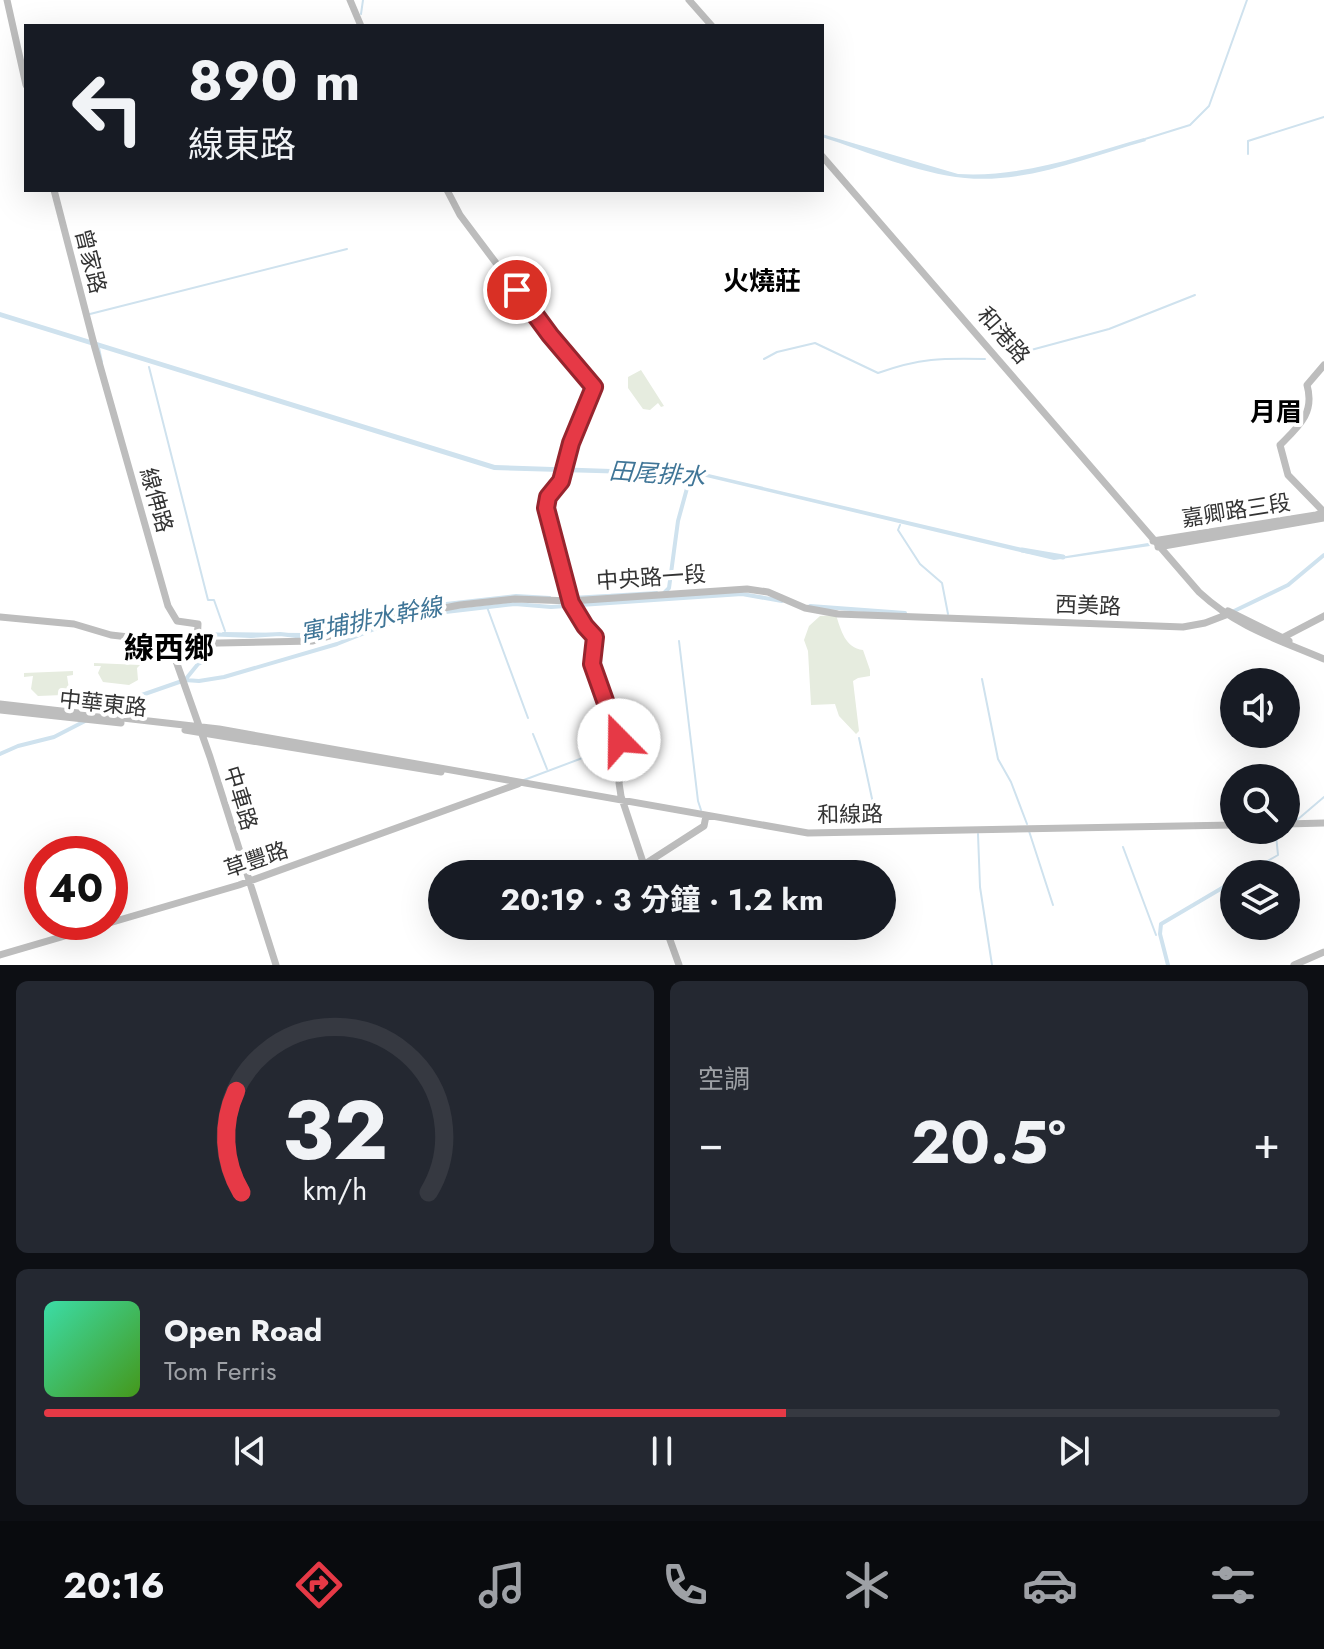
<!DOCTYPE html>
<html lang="zh-TW">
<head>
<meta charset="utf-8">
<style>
  :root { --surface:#171b24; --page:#242831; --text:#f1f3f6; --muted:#9ea1a6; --line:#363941; --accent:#e63946 }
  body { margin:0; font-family:Jost,"Noto Sans TC",sans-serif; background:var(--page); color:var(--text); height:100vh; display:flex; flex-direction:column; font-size:30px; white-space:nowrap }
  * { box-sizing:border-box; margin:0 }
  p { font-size:26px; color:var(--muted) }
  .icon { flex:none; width:44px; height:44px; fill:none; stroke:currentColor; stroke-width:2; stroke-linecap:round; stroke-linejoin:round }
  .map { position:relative; height:965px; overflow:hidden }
  .details { display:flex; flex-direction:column; gap:16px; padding:16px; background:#0d0f14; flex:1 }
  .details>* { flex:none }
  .top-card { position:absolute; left:24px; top:24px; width:800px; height:168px; border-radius:0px; box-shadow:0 8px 32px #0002; background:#171b24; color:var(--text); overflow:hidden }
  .tools { position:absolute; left:1220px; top:668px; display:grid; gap:16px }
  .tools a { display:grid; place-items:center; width:80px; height:80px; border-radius:50%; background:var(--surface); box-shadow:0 8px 32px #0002; font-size:40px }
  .speed { position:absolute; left:24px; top:836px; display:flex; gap:16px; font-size:40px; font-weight:700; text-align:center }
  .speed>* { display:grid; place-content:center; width:104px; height:104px; border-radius:50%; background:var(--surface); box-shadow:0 8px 32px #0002; line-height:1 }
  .speed .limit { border:12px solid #d22; background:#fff; color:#111 }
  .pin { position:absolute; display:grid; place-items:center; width:68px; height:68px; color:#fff; margin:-34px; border:4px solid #fff; border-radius:50%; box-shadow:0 2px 8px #0007 }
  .me { position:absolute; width:88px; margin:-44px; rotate:338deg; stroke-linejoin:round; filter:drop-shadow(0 0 6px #0008) }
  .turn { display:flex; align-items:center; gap:28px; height:168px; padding:0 32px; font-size:36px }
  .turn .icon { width:104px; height:104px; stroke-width:2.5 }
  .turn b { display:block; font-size:56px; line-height:68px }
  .big { font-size:60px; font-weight:700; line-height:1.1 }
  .details .card { flex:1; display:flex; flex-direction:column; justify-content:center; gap:12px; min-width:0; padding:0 28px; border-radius:12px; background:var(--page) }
  .details .dial { align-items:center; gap:0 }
  .dial svg { height:208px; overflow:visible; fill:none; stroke:var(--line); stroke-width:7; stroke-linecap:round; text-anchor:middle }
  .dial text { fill:var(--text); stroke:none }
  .song { display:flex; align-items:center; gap:24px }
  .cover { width:96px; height:96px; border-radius:12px; background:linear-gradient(135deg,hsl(160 70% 55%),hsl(100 70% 35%)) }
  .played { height:8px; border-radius:4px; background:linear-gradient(90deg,var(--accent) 60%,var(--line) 60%) }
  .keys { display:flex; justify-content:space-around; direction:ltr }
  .heat { display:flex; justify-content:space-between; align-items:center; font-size:44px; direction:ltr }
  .details .tiles { flex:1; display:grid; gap:16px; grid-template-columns:1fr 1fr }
  .card:last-child { grid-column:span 2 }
  .trip { position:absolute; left:428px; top:860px; width:468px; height:80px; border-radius:40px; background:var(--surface); box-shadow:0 8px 32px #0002; font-weight:700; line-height:80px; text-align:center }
  .tabs { display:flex; height:128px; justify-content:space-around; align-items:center; background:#090b0e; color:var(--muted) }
  .tabs .icon { width:56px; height:56px }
  .tabs .on { color:var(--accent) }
  .tabs b { font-size:36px; color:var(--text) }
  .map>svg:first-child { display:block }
</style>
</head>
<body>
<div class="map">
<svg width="1324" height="965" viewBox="0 0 1324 965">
  <rect width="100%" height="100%" fill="#fff"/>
  <path fill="#e6ecdf" d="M 641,370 L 664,406 L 661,407 L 658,403 L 650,410 L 643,409 L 628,388 L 628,377 Z
    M 836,615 C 841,630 845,648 863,650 L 870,670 L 870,676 L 858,678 L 853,681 L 859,731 L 856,734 L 839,716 L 835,704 L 811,705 L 808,651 L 804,640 L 809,626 L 820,616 Z
    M 94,663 L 140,665 L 137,668 L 138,680 L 129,685 L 103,682 L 98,673 L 101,666 L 94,666 Z
    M 73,671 L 73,675 L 67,676 L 69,689 L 63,695 L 38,696 L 31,689 L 33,676 L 24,677 L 24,673 Z"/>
  <path fill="#cfe2ee" d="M 822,134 L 958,174 C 1023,178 1083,155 1144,138 L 1146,141 C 1088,157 1026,184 965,178 C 916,173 868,152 822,137 Z
    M 0,312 L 495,465 L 700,472 L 1060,557 L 1148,543 L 1150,546 L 1054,560 L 702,476 L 494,470 L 0,317 Z"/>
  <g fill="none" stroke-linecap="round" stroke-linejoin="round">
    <path stroke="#cfe2ee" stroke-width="2" d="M 361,14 L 363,0
      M 1145,139 L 1190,125 L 1209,106 L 1247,0
      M 1248,154 L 1248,141 L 1324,117
      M 90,314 L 347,249
      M 99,348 L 102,362
      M 1031,350 L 1109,329 L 1195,295
      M 764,359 L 777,352 L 815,343 L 878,373 C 920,358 942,358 985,359
      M 149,367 L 208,600 L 214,600 L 225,631
      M 900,525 L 898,530 L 920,564 L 942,583 L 948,614
      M 572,597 L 657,592
      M 487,607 L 528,718
      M 223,633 L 304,634 L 343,622 L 446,603 L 516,595 L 550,597
      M 679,641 L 698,801 L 701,810
      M 982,679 L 998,759 L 1011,782 L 1027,824
      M 533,734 L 547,769
      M 859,738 L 874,808
      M 524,780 L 601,751
      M 1297,820 L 1324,797
      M 1029,831 L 1053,905
      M 978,834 L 980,887 L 992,965
      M 1123,847 L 1156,935
      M 1264,863 L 1278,855 L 1276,835 L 1283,830"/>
    <path stroke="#cfe2ee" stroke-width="4" d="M 664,593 L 669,588 L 678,521 L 689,481 L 688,472
      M 810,606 L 905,613
      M 1232,612 L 1288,585 L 1324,555
      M 185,680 L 199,681 L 224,677 L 337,644 L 387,624 L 437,613 L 515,604 L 551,607 L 742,594 L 782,601
      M 98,714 L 113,705 L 185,680 L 198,664 L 203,662 L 207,652 L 206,634 L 251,636 L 280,634 L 304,637 L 318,630 L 385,616
      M 0,754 L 18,746 L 54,737 L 87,720
      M 1246,874 L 1264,863
      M 1168,965 L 1160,934 L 1161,924 L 1234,881"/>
    <path stroke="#cfe2ee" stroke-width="5" d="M 647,470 L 681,471
      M 1022,550 L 1063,557"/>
    <path stroke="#bdbdbd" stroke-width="7" d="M 7,0 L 26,85
      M 350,0 L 361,26
      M 689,0 L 712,26
      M 822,156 L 1199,592 C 1238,628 1277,639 1324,659
      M 54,190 L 95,348 L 168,606 L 177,621 L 198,624 L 197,643
      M 447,190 L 460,215 L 550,335 L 594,387 L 571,443 L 561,481 L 548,497 L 546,508 L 571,603 L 585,626 L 595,637 L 592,664 L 617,733 L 624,763 L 619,783 L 621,796 L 647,874
      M 1324,365 L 1307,385 C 1315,413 1299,426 1280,445 L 1288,475 L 1324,512
      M 1153,541 L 1316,515 L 1324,512
      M 1158,547 L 1324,518
      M 1228,611 L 1289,641
      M 0,617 L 74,624 L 111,635 L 164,641 L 170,644 L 313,641 L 390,618 L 460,605 L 515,599 L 571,601 L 747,589 L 768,592 L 805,608 L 838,614 L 1183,627 L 1205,623 L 1231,613
      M 1280,639 L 1324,616
      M 170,644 L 210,757 L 276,965
      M 0,704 L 219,729 L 808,833 L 1234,825
      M 0,710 L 121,723
      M 185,730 L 441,772
      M 1286,824 L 1324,823
      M 645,864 L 704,826 L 706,816
      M 665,926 L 679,965
      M 0,955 L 239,885 L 518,784
      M 1294,965 L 1324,952"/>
  </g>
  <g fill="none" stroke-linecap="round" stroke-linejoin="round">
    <defs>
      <path id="route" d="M 517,290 L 550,335 L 594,387 L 571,443 L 561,481 L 548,497 L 546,508 L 571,603 L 585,626 L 595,637 L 592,664 L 619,740"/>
    </defs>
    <use href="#route" stroke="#96252e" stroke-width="20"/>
    <use href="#route" stroke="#e63946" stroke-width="14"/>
  </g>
  <g text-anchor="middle" stroke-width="8" stroke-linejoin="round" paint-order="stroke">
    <g font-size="22" fill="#333" stroke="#fff">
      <text transform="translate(91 261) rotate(76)" y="8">曾家路</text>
      <text transform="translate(1004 335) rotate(49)" y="8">和港路</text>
      <text transform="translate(157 500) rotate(74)" y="8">線伸路</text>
      <text transform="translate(1236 510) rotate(-9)" y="8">嘉卿路三段</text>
      <text transform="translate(651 577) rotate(-4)" y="8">中央路一段</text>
      <text transform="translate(1088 605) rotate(2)" y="8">西美路</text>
      <text transform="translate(103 703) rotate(6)" y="8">中華東路</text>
      <text transform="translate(241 798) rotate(73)" y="8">中車路</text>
      <text transform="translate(850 814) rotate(-1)" y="8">和線路</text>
      <text transform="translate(256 859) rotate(-19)" y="8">草豐路</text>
    </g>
    <g font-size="24" font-style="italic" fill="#3f7597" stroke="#fff">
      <text transform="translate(657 474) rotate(4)" y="8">田尾排水</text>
      <text transform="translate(371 620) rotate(-11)" y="8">寓埔排水幹線</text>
    </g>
    <g font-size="26" font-weight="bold" fill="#000" stroke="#fff">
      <text x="762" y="290">火燒莊</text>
      <text x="1276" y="421">月眉</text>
    </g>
    <g font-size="30" font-weight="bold" fill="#000" stroke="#fff">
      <text x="169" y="658">線西鄉</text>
    </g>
  </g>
</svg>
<div class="tools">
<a><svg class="icon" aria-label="sound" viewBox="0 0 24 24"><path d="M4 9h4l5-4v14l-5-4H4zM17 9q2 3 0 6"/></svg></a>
<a><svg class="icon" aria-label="search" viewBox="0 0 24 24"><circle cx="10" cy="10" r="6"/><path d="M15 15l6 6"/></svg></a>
<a><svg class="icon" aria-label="layers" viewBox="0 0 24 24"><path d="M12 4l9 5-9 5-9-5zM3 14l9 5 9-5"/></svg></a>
</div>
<div class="speed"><div class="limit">40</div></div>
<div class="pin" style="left:517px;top:290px;background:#d93025"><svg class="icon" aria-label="arrive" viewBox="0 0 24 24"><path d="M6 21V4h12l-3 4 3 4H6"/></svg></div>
<svg class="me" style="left:619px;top:740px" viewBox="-20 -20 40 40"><circle r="19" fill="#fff"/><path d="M0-13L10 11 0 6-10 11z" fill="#e63946"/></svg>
<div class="trip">20:19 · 3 分鐘 · 1.2 km</div>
<div class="top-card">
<div class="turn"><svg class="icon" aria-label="left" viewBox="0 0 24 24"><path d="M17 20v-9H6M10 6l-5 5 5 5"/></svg><div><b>890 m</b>線東路</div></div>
</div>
</div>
<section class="details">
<div class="tiles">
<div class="card dial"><svg viewBox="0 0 100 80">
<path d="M14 69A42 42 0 1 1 86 69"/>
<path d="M14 69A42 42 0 0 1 12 30" stroke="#e63946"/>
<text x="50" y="56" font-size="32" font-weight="700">32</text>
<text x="50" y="72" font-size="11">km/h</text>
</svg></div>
<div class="card"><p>空調</p>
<div class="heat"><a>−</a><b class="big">20.5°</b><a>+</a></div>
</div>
<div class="card">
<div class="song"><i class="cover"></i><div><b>Open Road</b><p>Tom Ferris</p></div></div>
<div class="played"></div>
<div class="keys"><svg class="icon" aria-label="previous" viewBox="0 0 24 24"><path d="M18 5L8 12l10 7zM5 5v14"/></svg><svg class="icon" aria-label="pause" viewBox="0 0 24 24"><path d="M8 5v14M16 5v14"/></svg><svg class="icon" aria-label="next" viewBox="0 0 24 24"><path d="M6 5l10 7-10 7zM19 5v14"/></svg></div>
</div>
</div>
</section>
<nav class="tabs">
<b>20:16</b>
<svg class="icon on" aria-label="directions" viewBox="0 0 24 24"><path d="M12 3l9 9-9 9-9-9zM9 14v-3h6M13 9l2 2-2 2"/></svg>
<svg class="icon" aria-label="music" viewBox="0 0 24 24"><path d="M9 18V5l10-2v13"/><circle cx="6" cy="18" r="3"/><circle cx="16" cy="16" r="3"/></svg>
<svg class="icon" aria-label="phone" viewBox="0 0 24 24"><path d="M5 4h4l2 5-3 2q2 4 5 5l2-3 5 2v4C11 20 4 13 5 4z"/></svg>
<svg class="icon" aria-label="climate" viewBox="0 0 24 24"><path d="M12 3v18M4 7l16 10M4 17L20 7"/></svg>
<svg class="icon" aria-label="car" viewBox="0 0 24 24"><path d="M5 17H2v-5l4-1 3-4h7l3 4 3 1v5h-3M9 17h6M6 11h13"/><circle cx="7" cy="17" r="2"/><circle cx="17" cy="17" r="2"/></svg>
<svg class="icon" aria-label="filters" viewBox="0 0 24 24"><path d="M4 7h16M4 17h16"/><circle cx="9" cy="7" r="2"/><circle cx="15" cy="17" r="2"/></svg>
</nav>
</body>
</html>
